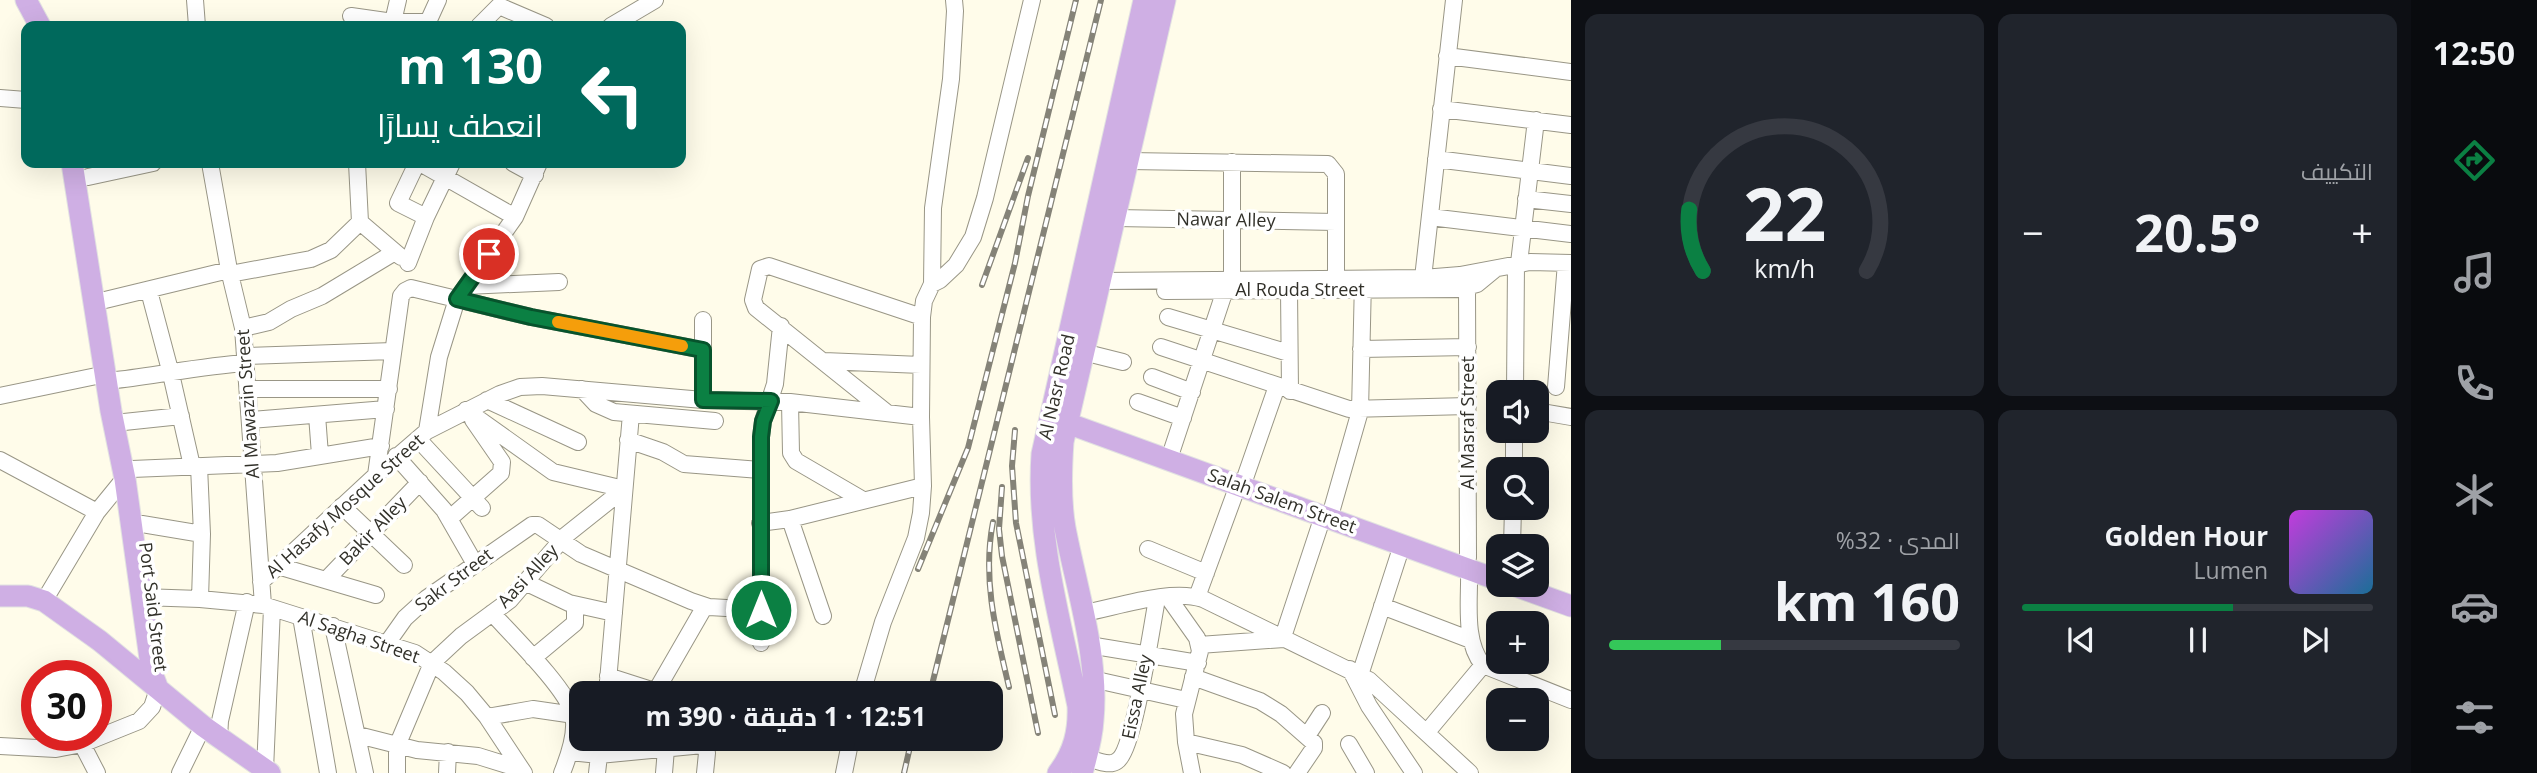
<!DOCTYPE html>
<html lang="ar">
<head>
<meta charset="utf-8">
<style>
  :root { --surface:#171b24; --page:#20242c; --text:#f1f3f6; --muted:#9ea1a6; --line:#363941; --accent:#0b8043 }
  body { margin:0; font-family:"Open Sans",Cairo,sans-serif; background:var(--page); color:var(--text); direction:rtl; height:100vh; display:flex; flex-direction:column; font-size:26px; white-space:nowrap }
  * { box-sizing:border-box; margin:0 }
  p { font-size:23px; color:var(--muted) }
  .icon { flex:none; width:38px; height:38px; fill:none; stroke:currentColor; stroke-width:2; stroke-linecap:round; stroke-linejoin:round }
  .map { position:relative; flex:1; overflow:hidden; direction:ltr }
  .side { display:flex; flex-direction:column; gap:14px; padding:14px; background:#0d0f14; width:840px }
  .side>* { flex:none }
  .banner { position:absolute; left:21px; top:21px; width:665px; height:147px; border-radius:14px; box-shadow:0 7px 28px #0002; direction:rtl; background:#00695c; color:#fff; overflow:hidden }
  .tools { position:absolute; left:1486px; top:380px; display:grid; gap:14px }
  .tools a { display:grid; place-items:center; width:63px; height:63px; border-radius:14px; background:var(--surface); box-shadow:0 7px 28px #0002; font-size:35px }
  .speed { position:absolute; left:21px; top:660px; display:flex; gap:14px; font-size:35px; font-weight:700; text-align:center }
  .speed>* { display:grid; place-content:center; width:91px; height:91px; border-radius:50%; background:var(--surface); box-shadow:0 7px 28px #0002; line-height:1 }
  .speed .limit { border:10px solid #d22; background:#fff; color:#111 }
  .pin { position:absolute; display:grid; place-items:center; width:60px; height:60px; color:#fff; margin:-30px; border:4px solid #fff; border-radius:50%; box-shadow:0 2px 7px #0007 }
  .me { position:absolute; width:77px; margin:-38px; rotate:0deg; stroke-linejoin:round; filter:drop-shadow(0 0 5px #0008) }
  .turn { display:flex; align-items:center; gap:24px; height:147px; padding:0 28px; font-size:32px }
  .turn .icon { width:91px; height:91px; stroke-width:2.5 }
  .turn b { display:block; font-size:49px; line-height:60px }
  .big { font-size:52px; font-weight:700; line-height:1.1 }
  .side .card { flex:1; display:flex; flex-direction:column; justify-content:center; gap:10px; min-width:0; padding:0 24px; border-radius:14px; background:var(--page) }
  .side .dial { align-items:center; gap:0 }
  .dial svg { height:182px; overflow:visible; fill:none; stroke:var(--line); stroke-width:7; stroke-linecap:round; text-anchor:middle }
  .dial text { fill:var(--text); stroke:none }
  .song { display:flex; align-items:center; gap:21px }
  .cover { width:84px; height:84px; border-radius:10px; background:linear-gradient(135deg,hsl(290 70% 55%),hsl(200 70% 35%)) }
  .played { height:7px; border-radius:4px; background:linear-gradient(90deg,var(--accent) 60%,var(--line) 60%) }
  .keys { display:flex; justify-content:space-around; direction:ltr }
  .heat { display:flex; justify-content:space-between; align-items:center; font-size:38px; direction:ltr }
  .charge { height:10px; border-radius:5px; background:linear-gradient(90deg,#34c759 32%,var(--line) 0) }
  .side .tiles { flex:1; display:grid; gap:14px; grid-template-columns:repeat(2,1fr) }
  .trip { position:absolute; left:569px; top:681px; width:434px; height:70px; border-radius:14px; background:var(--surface); box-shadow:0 7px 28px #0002; font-weight:700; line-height:70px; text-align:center; direction:rtl }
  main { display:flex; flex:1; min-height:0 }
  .menu { display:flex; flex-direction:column; width:126px; justify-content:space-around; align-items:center; background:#090b0e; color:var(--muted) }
  .menu .icon { width:49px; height:49px }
  .menu .current { color:var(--accent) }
  .menu b { font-size:32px; color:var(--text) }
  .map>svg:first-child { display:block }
</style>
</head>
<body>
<main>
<nav class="menu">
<b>12:50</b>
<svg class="icon current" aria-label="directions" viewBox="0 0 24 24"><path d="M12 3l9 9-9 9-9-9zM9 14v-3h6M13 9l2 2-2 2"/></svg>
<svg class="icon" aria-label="music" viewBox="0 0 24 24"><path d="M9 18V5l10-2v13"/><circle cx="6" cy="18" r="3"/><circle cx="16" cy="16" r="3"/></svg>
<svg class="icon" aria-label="phone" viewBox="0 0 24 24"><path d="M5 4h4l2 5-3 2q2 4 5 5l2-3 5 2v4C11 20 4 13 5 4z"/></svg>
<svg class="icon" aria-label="climate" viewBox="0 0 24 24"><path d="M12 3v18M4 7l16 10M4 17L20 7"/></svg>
<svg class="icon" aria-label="car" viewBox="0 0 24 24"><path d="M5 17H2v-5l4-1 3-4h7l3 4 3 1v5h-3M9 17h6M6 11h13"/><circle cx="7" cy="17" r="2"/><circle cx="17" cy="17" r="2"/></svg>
<svg class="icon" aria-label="filters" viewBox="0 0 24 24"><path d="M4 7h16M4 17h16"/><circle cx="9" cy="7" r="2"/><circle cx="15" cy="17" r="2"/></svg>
</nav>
<section class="side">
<div class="tiles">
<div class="card"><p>التكييف</p>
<div class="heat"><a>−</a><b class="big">20.5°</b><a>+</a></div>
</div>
<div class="card dial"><svg viewBox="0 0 100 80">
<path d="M14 69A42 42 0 1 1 86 69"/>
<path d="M14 69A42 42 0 0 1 8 42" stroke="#0b8043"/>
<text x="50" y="56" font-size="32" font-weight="700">22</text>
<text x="50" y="72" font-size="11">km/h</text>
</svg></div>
<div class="card">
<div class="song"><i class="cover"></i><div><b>Golden Hour</b><p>Lumen</p></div></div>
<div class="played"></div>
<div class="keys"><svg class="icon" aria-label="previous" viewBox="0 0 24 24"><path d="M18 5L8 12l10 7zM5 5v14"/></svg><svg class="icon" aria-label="pause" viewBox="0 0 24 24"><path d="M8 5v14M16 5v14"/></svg><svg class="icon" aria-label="next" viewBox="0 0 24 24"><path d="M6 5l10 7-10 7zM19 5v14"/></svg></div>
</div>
<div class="card"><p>المدى · 32%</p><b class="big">160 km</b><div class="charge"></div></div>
</div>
</section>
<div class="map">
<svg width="1571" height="773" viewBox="0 0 1571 773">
  <rect width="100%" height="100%" fill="#fffcea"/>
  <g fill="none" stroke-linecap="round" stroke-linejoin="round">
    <defs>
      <path id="minor" d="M 195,0 L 197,26
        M 351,16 L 393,22 L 428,22 L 438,0
        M 392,26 L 398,0
        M 479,26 L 499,6 L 546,26
        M 611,26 L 655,0
        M 1447,56 L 1571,72
        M 0,98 L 26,100
        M 1441,109 L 1571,125
        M 1436,159 L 1571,176
        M 1129,161 L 1328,164 L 1336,174 L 1336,278
        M 210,163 L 229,270 L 243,328 L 263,605
        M 357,163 L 360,222
        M 417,163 L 398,203 L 426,217
        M 420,163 L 515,217
        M 513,163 L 535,175
        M 88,177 L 153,163
        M 1526,199 L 1571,204
        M 1430,217 L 1571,234
        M 1116,218 L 1336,222
        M 360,222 L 401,257
        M 408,263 L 426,217 L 452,163
        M 1519,263 L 1536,120
        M 230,274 L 311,259 L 331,250 L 360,222
        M 1423,278 L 1454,0
        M 1232,279 L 1232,162
        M 1100,281 L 1423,278 L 1460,275 L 1530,262 L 1571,263
        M 932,284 L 940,280 L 956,265 L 973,237 L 985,198 L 1032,0
        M 466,286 L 559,282
        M 1467,287 L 1468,558
        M 1289,290 L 1290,391
        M 149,291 L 171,374 L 192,466
        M 1165,291 L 1458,289 L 1477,284 L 1494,270
        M 105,300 L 229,270
        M 1168,317 L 1289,353
        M 243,328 L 269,322 L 291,309 L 322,296 L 395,252
        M 1161,347 L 1349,409 L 1468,406
        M 1361,349 L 1468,347
        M 1083,352 L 1123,362
        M 246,356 L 393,351
        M 824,361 L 921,365
        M 1152,377 L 1192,392
        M 116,380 C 160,375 202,366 246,363
        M 1556,387 L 1566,263
        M 248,389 L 389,389
        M 582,389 L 596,404 L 614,412 L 715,421
        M 1515,392 L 1516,264
        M 0,396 L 106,374
        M 487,400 L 578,442
        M 703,400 L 703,320
        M 790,402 L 791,453 L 796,461 L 863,500
        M 1138,402 L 1183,418
        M 466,410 L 553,472 L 624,489
        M 1536,411 L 1571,417
        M 886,412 L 756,308 L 753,300 L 760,269 L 769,266 L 922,317
        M 317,415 L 320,455
        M 250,420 L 386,409
        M 124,422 L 181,416
        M 427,431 L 439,357 L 457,299 L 515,217 L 539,163
        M 418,439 L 482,508
        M 628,440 L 663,452 L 684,464 L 760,470
        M 1172,450 L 1225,290
        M 396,456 L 444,510 L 475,564
        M 0,460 L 97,512
        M 199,466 L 202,534 L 200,599
        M 1514,469 L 1514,430
        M 376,475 L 401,296 L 405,291 L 411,288 L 531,317 L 703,350
        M 1245,478 L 1277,386
        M 342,506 L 404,565
        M 1332,509 L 1360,411 L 1363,280
        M 449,519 L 501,473 L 502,462 L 473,420
        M 790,519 L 823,616
        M 760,523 L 790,519 L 923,486
        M 142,524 L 202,534
        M 1512,546 L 1513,508
        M 1148,549 L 1206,573
        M 278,566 L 376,595
        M 1469,570 C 1470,599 1463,641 1483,665
        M 326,580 L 420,482
        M 261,582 L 376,475 L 427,431 L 500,394 L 520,387 L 542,386 L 703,400 L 790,402 L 921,417
        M 527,583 L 569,603 L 614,613
        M 142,597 L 200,599 L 263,605 L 415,653 L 444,672 L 467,693 L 487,717 L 524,773
        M 1168,597 L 1197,638 L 1200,651 L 1184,714 L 1186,742 L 1192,773
        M 1197,597 L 1238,485
        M 44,601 L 97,512 L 132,469 L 277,463 L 381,446
        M 1382,606 L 1471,640
        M 492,613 C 511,634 569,691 573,715 C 577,731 568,758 562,773
        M 1084,613 C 1117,607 1171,588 1203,599 L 1369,680 L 1470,773
        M 301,617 L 328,773
        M 333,626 L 365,773
        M 1283,637 L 1323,516
        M 388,642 L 405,618 L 427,598 L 532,525 L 538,525 L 581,554 L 691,601 L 709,607 L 761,610
        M 761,643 L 761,437 L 763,421 L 775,384 L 781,326
        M 1089,645 L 1198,663
        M 1199,645 L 1284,639
        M 533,658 L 575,623 L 575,605
        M 1350,669 L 1369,706 L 1414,773
        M 1360,675 L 1402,545
        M 608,676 L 661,693
        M 1193,677 L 1260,701 L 1281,714 L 1314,743 L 1314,748 L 1297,773
        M 1092,679 L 1186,700
        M 656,691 L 705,606
        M 607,693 L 631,414
        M 862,693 L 883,622 L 916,538 L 921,513 L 923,486 L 921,417 L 922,317 L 924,301 L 932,284 L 933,208 L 951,79 L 955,11 L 954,0
        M 487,717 L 533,709 L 581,716
        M 1427,732 L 1483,665 L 1571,700
        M 358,735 L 417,750 L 478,756 L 520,769
        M 1307,736 L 1322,713
        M 219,738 L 220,721 L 247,602
        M 700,738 L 707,753 L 705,773
        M 1186,742 L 1242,755 L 1283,773
        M 82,744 L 97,773
        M 1349,744 L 1366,773
        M 0,746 L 56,749 L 82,744 L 139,721 L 152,707 L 158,689
        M 570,752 L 599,755 L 703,745
        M 1086,757 C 1095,760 1109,767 1117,761 C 1134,751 1152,624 1157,599
        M 265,770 L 272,608
        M 180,773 L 203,726
        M 397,773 L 397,746 L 432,663 L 461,636 L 510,600 L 565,536 L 624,489
        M 447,773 L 448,752
        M 597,773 L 601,738
        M 664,773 L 666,749
        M 844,773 L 851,738"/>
      <path id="major" d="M 26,0 L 40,26
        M 72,163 L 111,411 L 125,479 L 152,673 L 158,689
        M 1067,423 L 1498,580
        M 1510,584 L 1571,606
        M 0,596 L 28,596 L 44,601 L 100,641 L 203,726 L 270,773
        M 1058,773 C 1074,752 1079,731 1078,706 C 1061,622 1036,540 1042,454 L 1144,0
        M 1082,773 C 1087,756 1092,738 1093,720 C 1099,656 1077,591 1065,528 C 1060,500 1061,471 1063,442 L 1165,0"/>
    </defs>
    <use href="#minor" stroke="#999686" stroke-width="18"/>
    <use href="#major" stroke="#e2e2e1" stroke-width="23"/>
    <use href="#minor" stroke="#fff" stroke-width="16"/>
    <use href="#major" stroke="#cfafe4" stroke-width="21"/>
    <defs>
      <path id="rail" d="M 982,285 L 1028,158
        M 1015,430 L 1012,466 L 1016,523 L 1055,715
        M 1002,487 L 999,529 L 1002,556 L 1038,733
        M 993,522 C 982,579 996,632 1009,687
        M 918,569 L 968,448 L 1015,263 L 1028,196 L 1076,0
        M 930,693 L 1101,0
        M 904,773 L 912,738"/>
    </defs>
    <use href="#rail" stroke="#858378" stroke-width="6"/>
    <use href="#rail" stroke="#fff" stroke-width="3.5" stroke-dasharray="10" stroke-linecap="butt"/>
  </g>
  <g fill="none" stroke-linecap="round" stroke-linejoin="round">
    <defs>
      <path id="route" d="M 489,254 L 457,299 L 531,317 L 703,350 L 703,400 L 771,401 L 763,421 L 761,437 L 761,610"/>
    </defs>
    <use href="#route" stroke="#07532c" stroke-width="18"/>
    <use href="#route" stroke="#0b8043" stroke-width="12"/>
    <path stroke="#f59e0b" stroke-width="12" d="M 558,322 L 682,346"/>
  </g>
  <g text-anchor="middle" stroke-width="7" stroke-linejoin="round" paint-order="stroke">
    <g font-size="18" fill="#313029" stroke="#fff">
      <text transform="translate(1226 220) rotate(1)" y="6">Nawar Alley</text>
      <text x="1300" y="296">Al Rouda Street</text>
      <text transform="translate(1057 387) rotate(-77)" y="6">Al Nasr Road</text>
      <text transform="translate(248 404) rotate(-94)" y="6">Al Mawazin Street</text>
      <text transform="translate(1468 423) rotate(-90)" y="6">Al Masraf Street</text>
      <text transform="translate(1282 501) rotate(20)" y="6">Salah Salem Street</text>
      <text transform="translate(345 506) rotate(-42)" y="6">Al Hasafy Mosque Street</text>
      <text transform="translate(373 531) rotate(-46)" y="6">Bakir Alley</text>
      <text transform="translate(528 576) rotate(-47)" y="6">Aasi Alley</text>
      <text transform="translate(454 580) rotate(-37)" y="6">Sakr Street</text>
      <text transform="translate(153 607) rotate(83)" y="6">Port Said Street</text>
      <text transform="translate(359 637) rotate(19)" y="6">Al Sagha Street</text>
      <text transform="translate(1137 697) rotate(-78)" y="6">Eissa Alley</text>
    </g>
  </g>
</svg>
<div class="tools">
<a><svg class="icon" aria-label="sound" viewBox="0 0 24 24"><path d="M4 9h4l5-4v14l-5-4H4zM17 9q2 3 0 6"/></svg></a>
<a><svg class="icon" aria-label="search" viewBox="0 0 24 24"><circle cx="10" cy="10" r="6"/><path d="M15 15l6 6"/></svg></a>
<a><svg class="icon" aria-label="layers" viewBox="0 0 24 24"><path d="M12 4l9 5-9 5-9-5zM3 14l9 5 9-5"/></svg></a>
<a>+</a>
<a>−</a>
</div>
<div class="speed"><div class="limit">30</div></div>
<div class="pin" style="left:489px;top:254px;background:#d93025"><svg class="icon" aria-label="arrive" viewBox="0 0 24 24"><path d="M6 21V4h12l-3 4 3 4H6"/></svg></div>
<svg class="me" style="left:761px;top:610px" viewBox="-20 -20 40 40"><circle r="17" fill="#0b8043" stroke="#fff" stroke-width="3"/><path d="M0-11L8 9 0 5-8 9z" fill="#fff"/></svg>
<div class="trip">12:51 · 1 دقيقة · 390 m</div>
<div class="banner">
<div class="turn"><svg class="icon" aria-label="left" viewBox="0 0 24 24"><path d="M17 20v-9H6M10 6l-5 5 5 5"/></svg><div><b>130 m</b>انعطف يسارًا</div></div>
</div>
</div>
</main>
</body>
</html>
